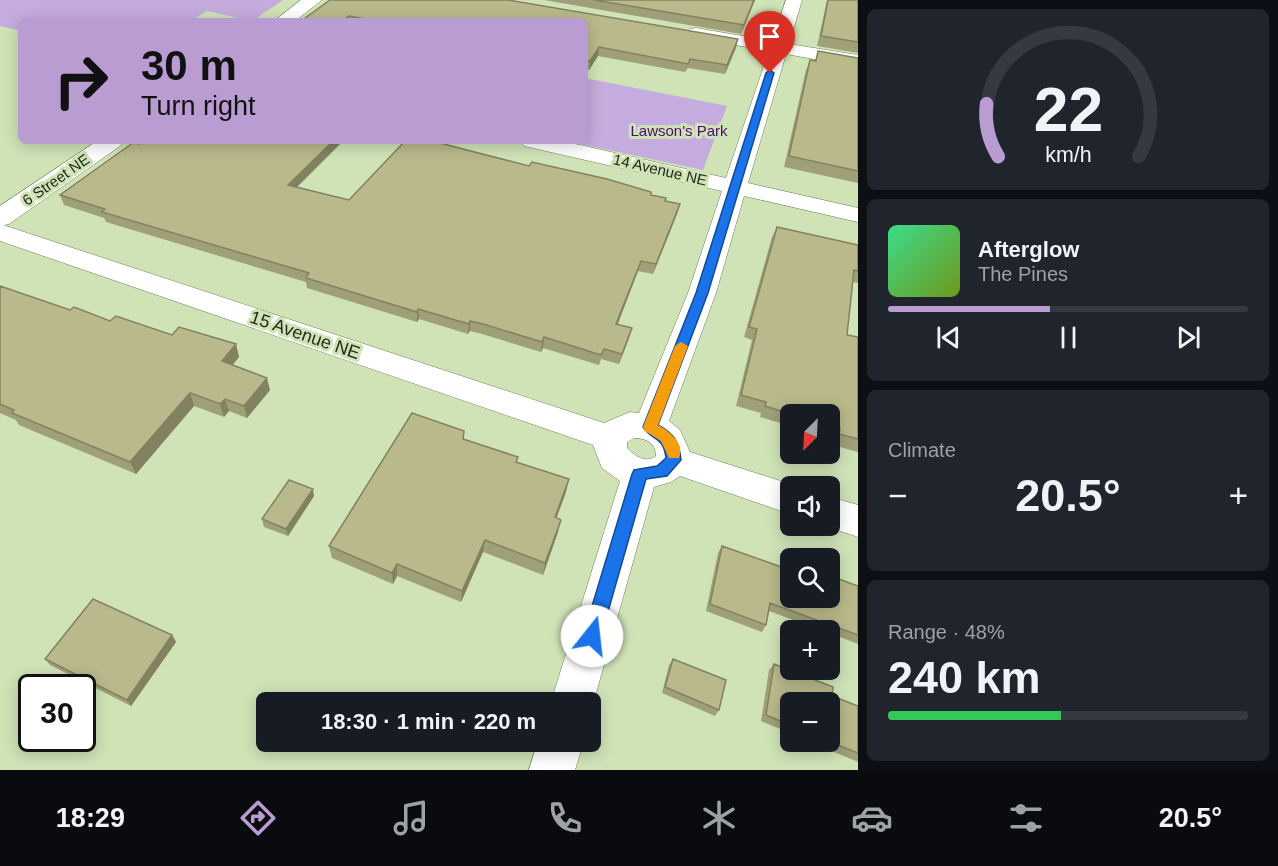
<!DOCTYPE html>
<html lang="en">
<head>
<meta charset="utf-8">
<style>
  :root { --surface:#171b24; --page:#20242c; --text:#f1f3f6; --muted:#9ea1a6; --line:#363941; --accent:#b99cd2 }
  body { margin:0; font-family:Arial,sans-serif; background:var(--page); color:var(--text); height:100vh; display:flex; flex-direction:column; font-size:22px; white-space:nowrap }
  * { box-sizing:border-box; margin:0 }
  p { font-size:20px; color:var(--muted) }
  .icon { flex:none; width:33px; height:33px; fill:none; stroke:currentColor; stroke-width:2; stroke-linecap:round; stroke-linejoin:round }
  .map { position:relative; flex:1; overflow:hidden }
  .panel { display:flex; flex-direction:column; gap:9px; padding:9px; background:#0d0f14; width:420px }
  .panel>* { flex:none }
  .guide { position:absolute; left:18px; top:18px; width:570px; height:126px; border-radius:9px; box-shadow:0 3px 15px #0003; background:#b99cd2; color:#111; overflow:hidden }
  .needle { width:39px; rotate:204deg }
  .fabs { position:absolute; left:780px; top:404px; display:grid; gap:12px }
  .fabs a { display:grid; place-items:center; width:60px; height:60px; border-radius:9px; background:var(--surface); box-shadow:0 3px 15px #0003; font-size:30px }
  .speed { position:absolute; left:18px; top:674px; display:flex; gap:12px; font-size:30px; font-weight:700; text-align:center }
  .speed>* { display:grid; place-content:center; width:78px; height:78px; border-radius:50%; background:var(--surface); box-shadow:0 3px 15px #0003; line-height:1 }
  .speed .limit { border:3px solid #111; border-radius:9px; background:#fff; color:#111 }
  .pin { position:absolute; display:grid; place-items:center; width:51px; height:51px; color:#fff; margin:-62px -26px; border-radius:50% 50% 50% 0; rotate:-45deg; box-shadow:0 0 6px #0007 }
  .pin .icon { rotate:45deg }
  .me { position:absolute; width:66px; margin:-33px; rotate:16deg; stroke-linejoin:round; filter:drop-shadow(0 0 4px #0008) }
  .turn { display:flex; align-items:center; gap:21px; height:126px; padding:0 24px; font-size:27px }
  .turn .icon { width:78px; height:78px; stroke-width:2.5 }
  .turn b { display:block; font-size:42px; line-height:51px }
  .big { font-size:45px; font-weight:800; line-height:1.1 }
  .panel .tile { flex:1; display:flex; flex-direction:column; justify-content:center; gap:9px; min-width:0; padding:0 21px; border-radius:9px; background:var(--page) }
  .panel .dial { align-items:center; gap:0 }
  .dial svg { height:156px; overflow:visible; fill:none; stroke:var(--line); stroke-width:7; stroke-linecap:round; text-anchor:middle }
  .dial text { fill:var(--text); stroke:none }
  .song { display:flex; align-items:center; gap:18px }
  .cover { width:72px; height:72px; border-radius:9px; background:linear-gradient(135deg,hsl(150 70% 55%),hsl(80 70% 35%)) }
  .played { height:6px; border-radius:3px; background:linear-gradient(90deg,var(--accent) 45%,var(--line) 45%) }
  .keys { display:flex; justify-content:space-around; direction:ltr }
  .heat { display:flex; justify-content:space-between; align-items:center; font-size:33px; direction:ltr }
  .charge { height:9px; border-radius:4px; background:linear-gradient(90deg,#34c759 48%,var(--line) 0) }
  .trip { position:absolute; left:256px; top:692px; width:345px; height:60px; border-radius:9px; background:var(--surface); box-shadow:0 3px 15px #0003; font-weight:800; line-height:60px; text-align:center }
  .tabs { display:flex; height:96px; justify-content:space-around; align-items:center; background:#090b0e; color:var(--muted) }
  .tabs .icon { width:42px; height:42px }
  .tabs .on { color:var(--accent) }
  .tabs b { font-size:27px; color:var(--text) }
  main { display:flex; flex:1; min-height:0 }
  .map>svg:first-child { display:block }
</style>
</head>
<body>
<main>
<div class="map">
<svg width="858" height="770" viewBox="0 0 858 770">
  <rect width="100%" height="100%" fill="#cfe3b7"/>
  <path fill="#c5acde" d="M 0,0 L 283,0 L 252,21 L 207,11 L 190,21 L 21,21 L 21,31 L 0,26 Z
    M 585,78 L 727,106 L 703,170 L 566,141 L 585,141 Z"/>
  <g fill="none" stroke-linecap="round" stroke-linejoin="round">
    <defs>
      <path id="street" d="M 786,0 L 802,0 L 789,44 L 858,55 L 858,67 L 786,54 L 748,183 L 858,208 L 858,222 L 744,196 L 716,293 L 669,421 L 680,430 L 690,452 L 796,486 L 790,486 L 790,514 L 680,476 L 671,482 L 654,487 L 591,711 L 591,702 L 551,702 L 620,481 L 602,468 L 593,445 L 0,241 L 0,224 L 604,423 L 630,412 L 639,413 L 688,293 L 722,191 L 524,146 L 521,141 L 562,141 L 726,178 L 769,51 L 696,38 L 690,37 L 687,33 L 690,29 L 696,28 L 772,41 ZM 634,438 C 646,438 656,443 656,456 C 645,464 635,456 627,448 L 627,442 Z
        M 830,497 L 858,505 L 858,537 L 823,525 L 830,525 Z
        M 538,741 L 584,741 L 575,770 L 529,770 Z"/>
      <path id="secondary" d="M 301,0 L 322,0 L 295,21 L 274,21 Z
        M 97,141 L 124,141 L 120,146 L 9,224 L 0,226 L 0,206 Z"/>
    </defs>
    <use href="#street" stroke="#6e7f58" stroke-width="1"/>
    <use href="#secondary" stroke="#6e7f58" stroke-width="1"/>
    <use href="#street" fill="#fff" fill-rule="evenodd"/>
    <use href="#secondary" fill="#fff" fill-rule="evenodd"/>
  </g>
  <path fill="#9f9f78" d="M 330,0 L 508,0 L 738,39 L 725,74 L 688,68 L 685,72 L 598,56 L 589,70 L 585,69 L 585,21 L 301,21 Z
    M 544,0 L 755,0 L 741,34 Z
    M 827,0 L 858,0 L 858,53 L 817,46 Z
    M 818,51 L 858,58 L 858,183 L 784,167 L 806,70 L 810,60 L 815,61 Z
    M 142,141 L 343,141 L 297,187 L 349,200 L 529,166 L 651,195 L 665,201 L 680,204 L 677,214 L 653,274 L 638,271 L 617,324 L 629,338 L 619,364 L 601,359 L 599,365 L 543,348 L 541,352 L 482,334 L 470,331 L 468,334 L 419,319 L 417,322 L 307,288 L 306,282 L 106,222 L 104,218 L 64,205 L 60,195 Z
    M 777,227 L 858,245 L 858,283 L 853,282 L 847,335 L 858,337 L 858,452 L 833,445 L 833,439 L 830,438 L 830,414 L 790,414 L 790,426 L 760,417 L 761,413 L 736,406 L 752,340 L 744,337 L 772,237 Z
    M 0,286 L 70,310 L 110,321 L 172,335 L 236,344 L 239,357 L 233,365 L 270,390 L 247,418 L 229,411 L 224,417 L 194,406 L 136,474 L 19,425 L 16,420 L 0,413 Z
    M 464,439 L 566,492 L 556,518 L 558,532 L 543,575 L 483,552 L 461,602 L 397,576 L 393,584 L 332,558 L 329,546 Z
    M 314,496 L 288,536 L 264,527 L 262,519 Z
    M 722,546 L 831,584 L 836,578 L 858,586 L 858,644 L 830,633 L 830,630 L 820,630 L 769,611 L 766,625 L 762,632 L 706,611 L 718,553 Z
    M 172,635 L 176,642 L 131,706 L 50,665 L 45,659 Z
    M 673,659 L 719,710 L 715,716 L 662,693 L 669,665 Z
    M 774,664 L 832,696 L 858,706 L 858,762 L 808,741 L 830,741 L 790,702 L 790,733 L 761,721 L 769,670 Z"/>
  <path fill="#828261" d="M 754,0 L 755,0 L 741,34 L 744,25 Z
    M 349,16 L 349,21 L 342,21 Z
    M 738,39 L 736,48 L 725,74 L 727,65 Z
    M 599,47 L 598,56 L 589,70 L 590,61 Z
    M 333,141 L 343,141 L 290,194 L 288,185 Z
    M 680,204 L 677,214 L 653,274 L 656,264 Z
    M 641,261 L 638,271 L 614,334 L 616,324 Z
    M 418,309 L 419,319 L 417,322 L 417,312 Z
    M 470,321 L 470,331 L 468,334 L 469,324 Z
    M 632,328 L 629,338 L 619,364 L 622,354 Z
    M 544,337 L 543,348 L 541,352 L 542,342 Z
    M 236,344 L 239,357 L 225,373 L 222,361 Z
    M 267,378 L 270,390 L 247,418 L 244,406 Z
    M 190,393 L 194,406 L 136,474 L 130,462 Z
    M 225,399 L 229,411 L 224,417 L 220,404 Z
    M 569,479 L 566,492 L 552,530 L 555,517 Z
    M 313,489 L 314,496 L 288,536 L 286,529 Z
    M 561,520 L 558,532 L 543,575 L 545,563 Z
    M 485,540 L 483,552 L 461,602 L 462,591 Z
    M 397,564 L 397,576 L 393,584 L 392,573 Z
    M 172,635 L 176,642 L 131,706 L 127,700 Z"/>
  <path fill="#b9b98b" stroke="#828261" stroke-width="1.5" d="M 330,0 L 508,0 L 738,39 L 727,65 L 690,59 L 688,64 L 599,47 L 590,61 L 585,60 L 585,21 L 375,21 L 349,16 L 342,21 L 301,21 Z
    M 594,0 L 754,0 L 744,25 Z
    M 828,0 L 858,0 L 858,42 L 821,36 Z
    M 818,51 L 858,58 L 858,171 L 789,156 L 810,60 L 816,61 Z
    M 142,141 L 333,141 L 288,185 L 349,200 L 405,141 L 432,141 L 529,166 L 532,162 L 607,179 L 651,192 L 651,195 L 666,198 L 665,201 L 680,204 L 656,264 L 641,261 L 616,324 L 632,328 L 622,354 L 604,349 L 601,355 L 544,337 L 542,342 L 483,324 L 470,321 L 469,324 L 418,309 L 417,312 L 306,278 L 309,273 L 102,212 L 105,209 L 60,195 L 134,142 L 139,144 Z
    M 777,227 L 858,245 L 858,271 L 854,270 L 847,335 L 858,337 L 858,439 L 839,434 L 840,429 L 830,426 L 830,414 L 790,414 L 765,406 L 766,402 L 741,395 L 757,329 L 749,327 Z
    M 0,286 L 70,310 L 74,307 L 110,321 L 116,316 L 172,335 L 179,327 L 236,344 L 222,361 L 267,378 L 244,406 L 225,399 L 220,404 L 190,393 L 130,462 L 12,413 L 14,410 L 0,404 Z
    M 412,413 L 464,431 L 463,439 L 518,457 L 516,462 L 569,479 L 555,517 L 561,520 L 545,563 L 485,540 L 462,591 L 397,564 L 392,573 L 329,546 Z
    M 289,480 L 313,489 L 286,529 L 262,519 Z
    M 722,546 L 790,570 L 790,597 L 830,597 L 830,583 L 835,585 L 836,578 L 858,586 L 858,635 L 770,603 L 766,625 L 710,604 Z
    M 93,599 L 172,635 L 127,700 L 45,659 Z
    M 673,659 L 726,680 L 719,710 L 665,687 Z
    M 774,664 L 833,687 L 832,696 L 858,706 L 858,753 L 828,741 L 830,741 L 830,702 L 790,702 L 790,725 L 766,715 Z"/>
  <path fill="#1a73e8" stroke="#114b97" stroke-width="1.5" d="M 770,70 L 774,73 L 708,293 L 658,425 C 674,434 679,441 681,460 L 667,476 L 646,479 L 601,636 L 598,642 L 592,645 L 586,642 L 583,636 L 632,474 L 634,470 L 657,466 L 666,458 C 663,435 653,442 643,427 L 696,293 L 766,73 Z"/>
  <path fill="#f59e0b" d="M 681,342 L 688,346 L 658,425 C 670,432 685,443 679,458 L 669,458 L 661,441 L 645,431 L 643,427 L 675,346 Z"/>
  <g text-anchor="middle" stroke-width="6" stroke-linejoin="round" paint-order="stroke">
    <g font-size="15" fill="#490c6e" stroke="#cfe3b7">
      <text x="679" y="136">Lawson's Park</text>
    </g>
    <g font-size="15" fill="#242b1a" stroke="#cfe3b7">
      <text transform="translate(660 170) rotate(13)" y="5">14 Avenue NE</text>
      <text transform="translate(56 180) rotate(-35)" y="5">6 Street NE</text>
    </g>
    <g font-size="18" fill="#242b1a" stroke="#cfe3b7">
      <text transform="translate(305 335) rotate(19)" y="6">15 Avenue NE</text>
    </g>
  </g>
</svg>
<div class="fabs">
<a><svg class="needle" viewBox="-14 -14 28 28"><path d="M0-13l5 13h-10z" fill="#e53935"/><path d="M0 13l5-13h-10z" fill="#9ea1a6"/></svg></a>
<a><svg class="icon" aria-label="sound" viewBox="0 0 24 24"><path d="M4 9h4l5-4v14l-5-4H4zM17 9q2 3 0 6"/></svg></a>
<a><svg class="icon" aria-label="search" viewBox="0 0 24 24"><circle cx="10" cy="10" r="6"/><path d="M15 15l6 6"/></svg></a>
<a>+</a>
<a>−</a>
</div>
<div class="speed"><div class="limit">30</div></div>
<div class="pin" style="left:770px;top:73px;background:#d93025"><svg class="icon" aria-label="arrive" viewBox="0 0 24 24"><path d="M6 21V4h12l-3 4 3 4H6"/></svg></div>
<svg class="me" style="left:592px;top:636px" viewBox="-20 -20 40 40"><circle r="19" fill="#fff"/><path d="M0-13L10 11 0 6-10 11z" fill="#1a73e8"/></svg>
<div class="trip">18:30 · 1 min · 220 m</div>
<div class="guide">
<div class="turn"><svg class="icon" aria-label="right" viewBox="0 0 24 24"><path d="M7 20v-9h11M14 6l5 5-5 5"/></svg><div><b>30 m</b>Turn right</div></div>
</div>
</div>
<section class="panel">
<div class="tile dial"><svg viewBox="0 0 100 80">
<path d="M14 69A42 42 0 1 1 86 69"/>
<path d="M14 69A42 42 0 0 1 8 42" stroke="#b99cd2"/>
<text x="50" y="56" font-size="32" font-weight="700">22</text>
<text x="50" y="72" font-size="11">km/h</text>
</svg></div>
<div class="tile">
<div class="song"><i class="cover"></i><div><b>Afterglow</b><p>The Pines</p></div></div>
<div class="played"></div>
<div class="keys"><svg class="icon" aria-label="previous" viewBox="0 0 24 24"><path d="M18 5L8 12l10 7zM5 5v14"/></svg><svg class="icon" aria-label="pause" viewBox="0 0 24 24"><path d="M8 5v14M16 5v14"/></svg><svg class="icon" aria-label="next" viewBox="0 0 24 24"><path d="M6 5l10 7-10 7zM19 5v14"/></svg></div>
</div>
<div class="tile"><p>Climate</p>
<div class="heat"><a>−</a><b class="big">20.5°</b><a>+</a></div>
</div>
<div class="tile"><p>Range · 48%</p><b class="big">240 km</b><div class="charge"></div></div>
</section>
</main>
<nav class="tabs">
<b>18:29</b>
<svg class="icon on" aria-label="directions" viewBox="0 0 24 24"><path d="M12 3l9 9-9 9-9-9zM9 14v-3h6M13 9l2 2-2 2"/></svg>
<svg class="icon" aria-label="music" viewBox="0 0 24 24"><path d="M9 18V5l10-2v13"/><circle cx="6" cy="18" r="3"/><circle cx="16" cy="16" r="3"/></svg>
<svg class="icon" aria-label="phone" viewBox="0 0 24 24"><path d="M5 4h4l2 5-3 2q2 4 5 5l2-3 5 2v4C11 20 4 13 5 4z"/></svg>
<svg class="icon" aria-label="climate" viewBox="0 0 24 24"><path d="M12 3v18M4 7l16 10M4 17L20 7"/></svg>
<svg class="icon" aria-label="car" viewBox="0 0 24 24"><path d="M5 17H2v-5l4-1 3-4h7l3 4 3 1v5h-3M9 17h6M6 11h13"/><circle cx="7" cy="17" r="2"/><circle cx="17" cy="17" r="2"/></svg>
<svg class="icon" aria-label="filters" viewBox="0 0 24 24"><path d="M4 7h16M4 17h16"/><circle cx="9" cy="7" r="2"/><circle cx="15" cy="17" r="2"/></svg>
<b>20.5°</b>
</nav>
</body>
</html>
